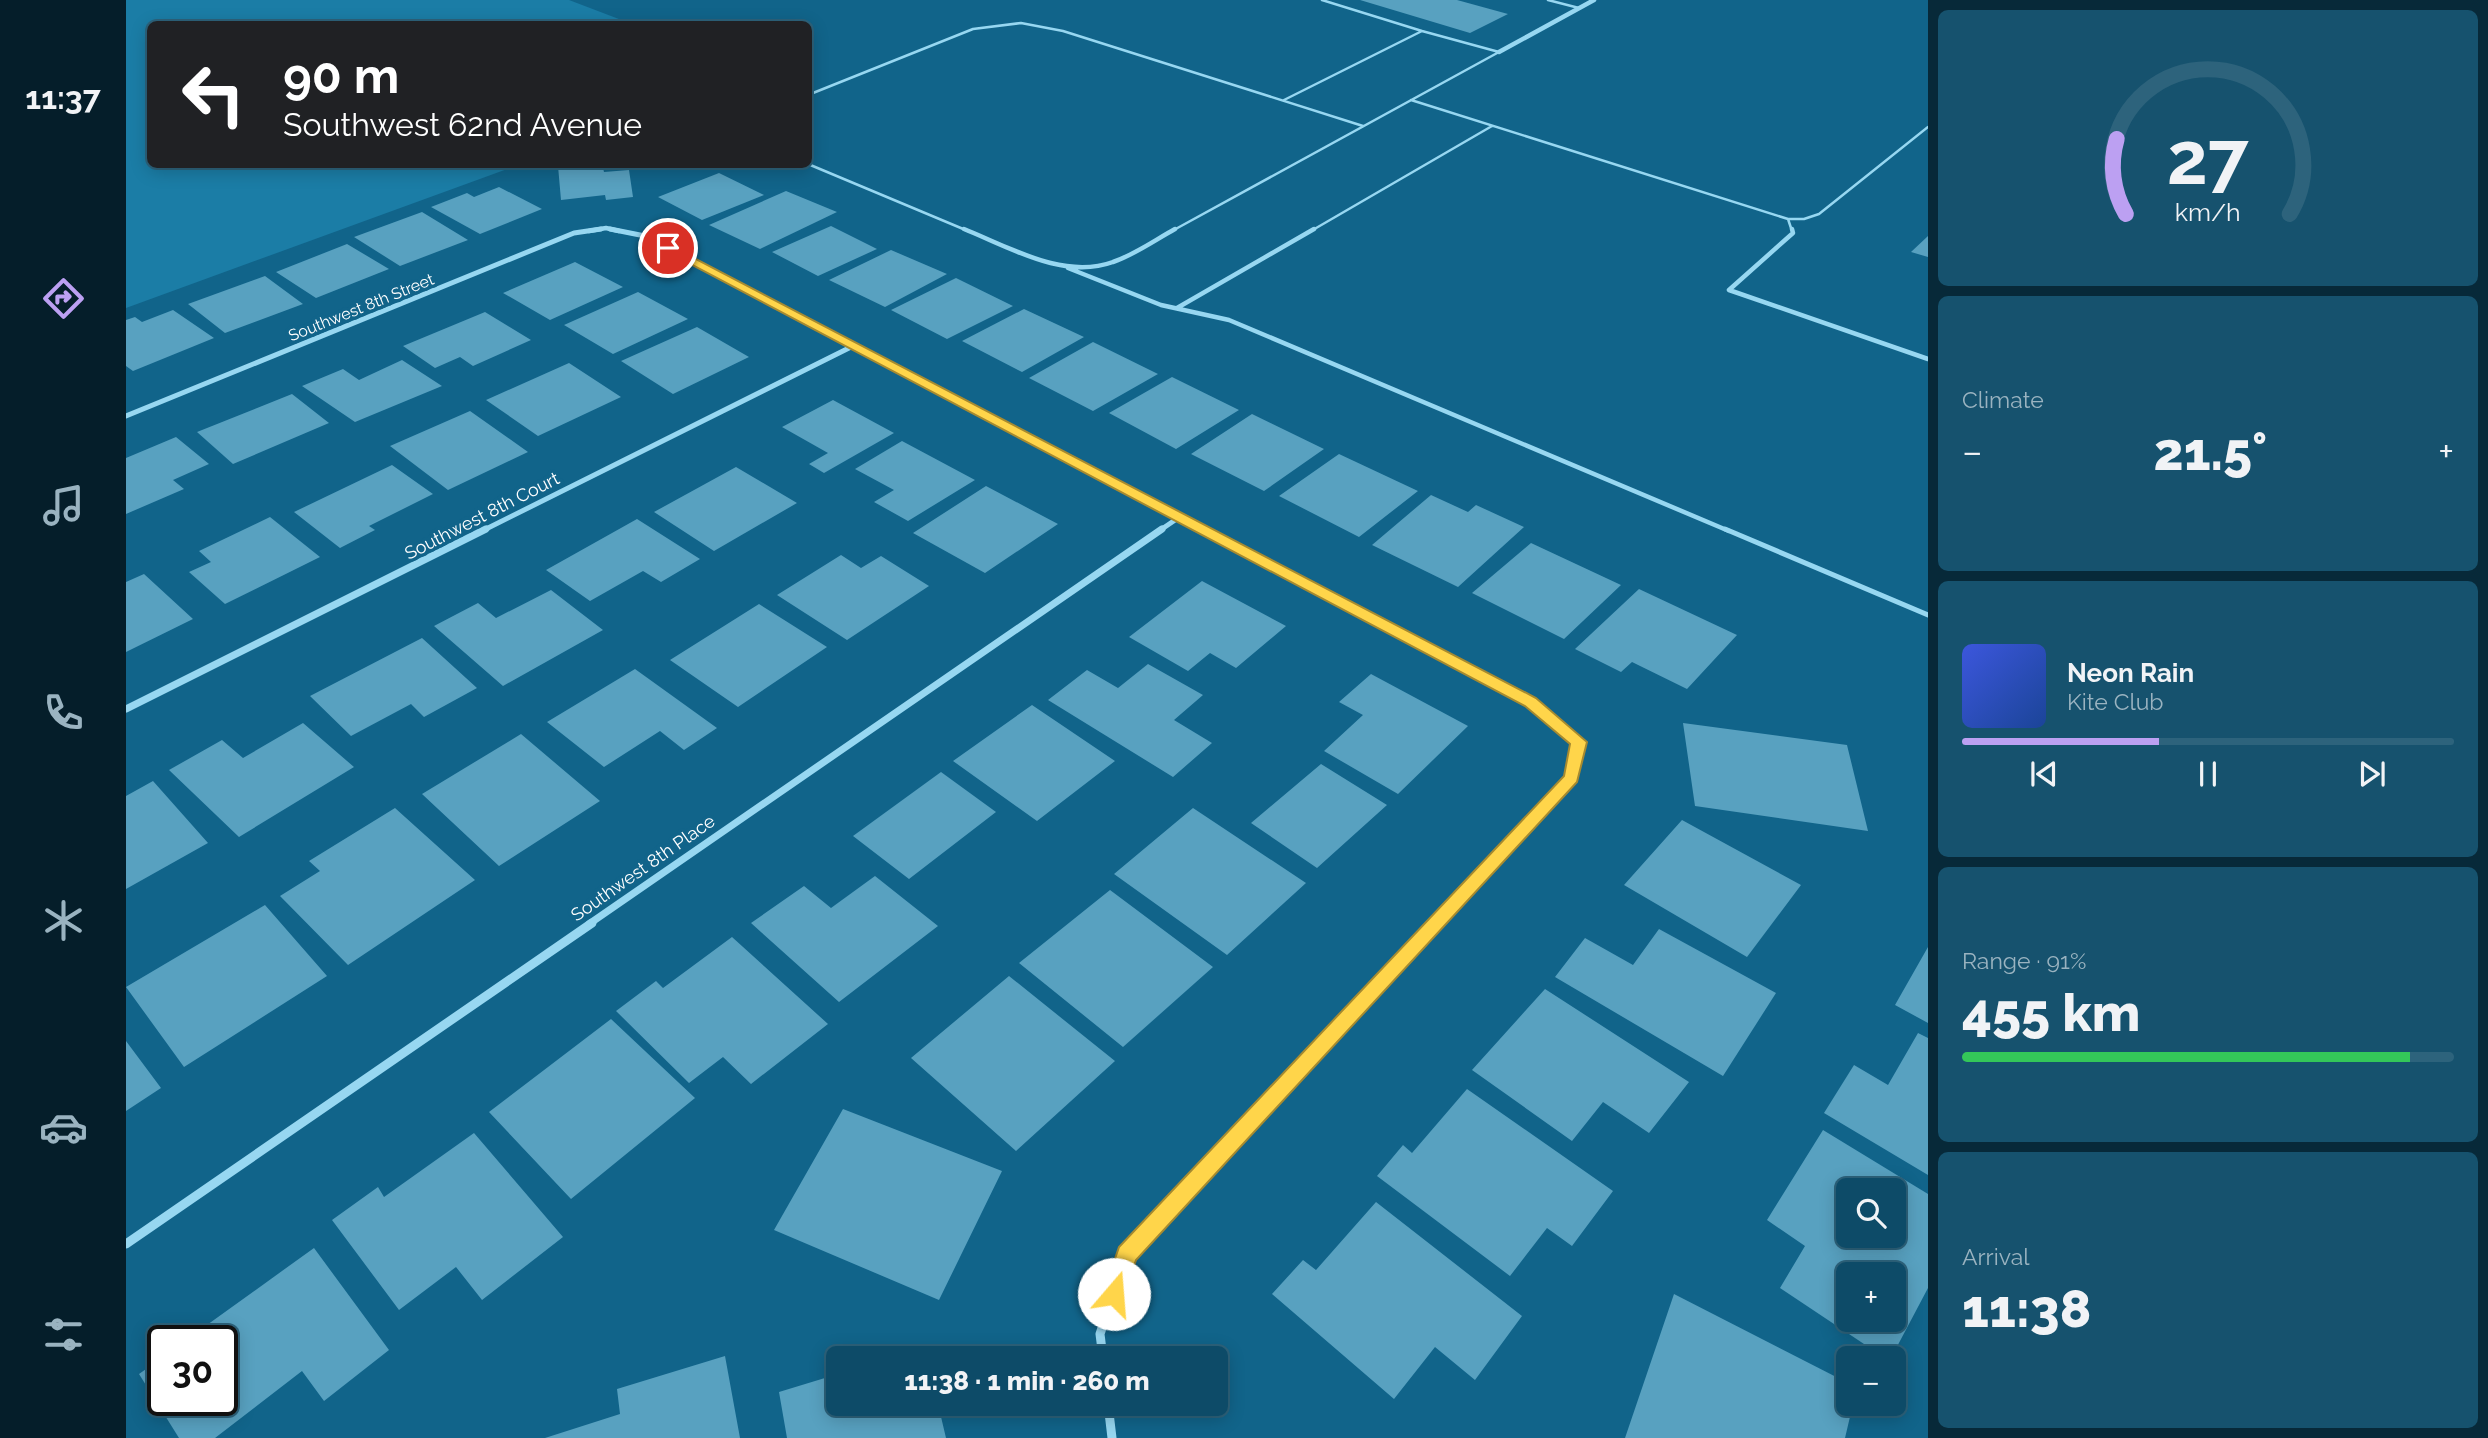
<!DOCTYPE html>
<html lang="en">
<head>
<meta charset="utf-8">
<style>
  :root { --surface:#0d4b68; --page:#16526e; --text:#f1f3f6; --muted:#9ab3c0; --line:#2d637c; --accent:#bca0f2 }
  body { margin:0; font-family:Raleway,sans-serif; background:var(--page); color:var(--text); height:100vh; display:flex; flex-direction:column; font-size:26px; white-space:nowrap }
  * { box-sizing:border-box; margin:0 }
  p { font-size:23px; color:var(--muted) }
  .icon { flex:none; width:38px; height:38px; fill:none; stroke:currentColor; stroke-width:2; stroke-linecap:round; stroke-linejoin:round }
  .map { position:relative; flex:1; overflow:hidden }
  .drawer { display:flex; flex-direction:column; gap:10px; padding:10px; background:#072939; width:560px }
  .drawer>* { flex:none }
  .top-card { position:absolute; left:21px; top:21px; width:665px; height:147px; border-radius:10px; box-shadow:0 4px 18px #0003,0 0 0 2px var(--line); background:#202124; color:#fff; overflow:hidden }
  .controls { position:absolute; left:1710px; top:1178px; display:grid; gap:14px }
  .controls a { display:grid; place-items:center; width:70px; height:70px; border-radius:10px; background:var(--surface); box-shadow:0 4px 18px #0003,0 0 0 2px var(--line); font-size:35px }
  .speed { position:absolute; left:21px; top:1325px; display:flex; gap:14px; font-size:35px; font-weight:700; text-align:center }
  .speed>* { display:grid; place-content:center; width:91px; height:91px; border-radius:50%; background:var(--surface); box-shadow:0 4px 18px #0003,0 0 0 2px var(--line); line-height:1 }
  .speed .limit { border:4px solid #111; border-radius:10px; background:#fff; color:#111 }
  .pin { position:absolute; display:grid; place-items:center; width:60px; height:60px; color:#fff; margin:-30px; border:4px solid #fff; border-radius:50%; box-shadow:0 2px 7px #0007 }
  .me { position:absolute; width:77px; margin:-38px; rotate:18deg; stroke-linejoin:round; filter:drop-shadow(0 0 5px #0008) }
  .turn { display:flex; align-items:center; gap:24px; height:147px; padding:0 21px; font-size:32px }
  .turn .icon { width:91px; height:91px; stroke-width:2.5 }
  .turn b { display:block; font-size:49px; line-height:60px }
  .big { font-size:52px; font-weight:800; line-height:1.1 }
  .drawer .tile { flex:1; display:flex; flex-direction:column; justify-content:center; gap:10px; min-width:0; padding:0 24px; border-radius:10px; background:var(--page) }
  .drawer .dial { align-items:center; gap:0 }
  .dial svg { height:182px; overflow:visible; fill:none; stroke:var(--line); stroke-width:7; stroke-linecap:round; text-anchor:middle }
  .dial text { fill:var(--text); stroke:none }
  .song { display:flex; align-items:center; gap:21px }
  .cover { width:84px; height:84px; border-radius:10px; background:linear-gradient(135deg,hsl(230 70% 55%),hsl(220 70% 35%)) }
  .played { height:7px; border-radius:4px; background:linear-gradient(90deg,var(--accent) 40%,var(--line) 40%) }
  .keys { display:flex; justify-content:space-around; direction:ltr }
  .heat { display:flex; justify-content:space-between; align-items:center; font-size:38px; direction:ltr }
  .charge { height:10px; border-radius:5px; background:linear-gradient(90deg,#34c759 91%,var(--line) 0) }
  .trip { position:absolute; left:700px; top:1346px; width:402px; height:70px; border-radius:10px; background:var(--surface); box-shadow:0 4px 18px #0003,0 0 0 2px var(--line); font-weight:800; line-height:70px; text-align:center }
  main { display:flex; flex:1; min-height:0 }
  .tabs { display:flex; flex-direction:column; width:126px; justify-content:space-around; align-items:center; background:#051e2a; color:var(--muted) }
  .tabs .icon { width:49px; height:49px }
  .tabs .selected { color:var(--accent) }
  .tabs b { font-size:32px; color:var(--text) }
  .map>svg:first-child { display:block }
</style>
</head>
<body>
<main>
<nav class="tabs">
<b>11:37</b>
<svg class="icon selected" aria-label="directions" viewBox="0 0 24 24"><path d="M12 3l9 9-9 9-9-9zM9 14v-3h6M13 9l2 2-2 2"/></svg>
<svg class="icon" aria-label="music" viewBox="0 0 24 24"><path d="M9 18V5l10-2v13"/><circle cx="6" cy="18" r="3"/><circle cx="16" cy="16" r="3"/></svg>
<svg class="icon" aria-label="phone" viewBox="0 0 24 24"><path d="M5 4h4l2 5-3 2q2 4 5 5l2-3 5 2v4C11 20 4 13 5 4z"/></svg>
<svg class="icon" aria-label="climate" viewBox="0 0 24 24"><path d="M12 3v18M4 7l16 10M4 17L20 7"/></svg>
<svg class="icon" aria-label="car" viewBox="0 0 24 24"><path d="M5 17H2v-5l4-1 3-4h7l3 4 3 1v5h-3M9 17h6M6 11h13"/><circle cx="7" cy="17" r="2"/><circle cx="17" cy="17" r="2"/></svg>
<svg class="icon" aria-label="filters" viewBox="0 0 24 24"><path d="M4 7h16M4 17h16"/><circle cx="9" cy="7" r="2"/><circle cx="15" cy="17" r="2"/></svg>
</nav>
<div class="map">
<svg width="1802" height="1438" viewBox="0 0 1802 1438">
  <rect width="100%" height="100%" fill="#11648a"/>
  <path fill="#1b7da6" d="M 0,0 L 443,0 L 506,24 L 24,24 L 24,164 L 392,165 L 0,308 Z"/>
  <path fill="#58a1c0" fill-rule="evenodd" d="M 1234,0 L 1331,0 L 1382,14 L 1344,33 Z
    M 447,164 L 476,164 L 478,172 L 503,170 L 507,197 L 480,200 L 479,195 L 435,200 L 432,166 Z
    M 593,173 L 638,195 L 576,220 L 532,197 Z
    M 373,187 L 416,209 L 354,234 L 305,207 L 341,193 L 348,197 Z
    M 660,191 L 711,212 L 634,249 L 583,225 Z
    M 296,212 L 342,240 L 274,266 L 228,237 Z
    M 705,226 L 751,249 L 692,276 L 646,252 Z
    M 1802,236 L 1802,257 L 1785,252 Z
    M 221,244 L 263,269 L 190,298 L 150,272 Z
    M 765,250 L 821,274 L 759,307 L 703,280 Z
    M 449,262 L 497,287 L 424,320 L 377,293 Z
    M 139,276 L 177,304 L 99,333 L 62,304 Z
    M 830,278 L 887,306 L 821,339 L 765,310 Z
    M 512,292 L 562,319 L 487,354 L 438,325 Z
    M 898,309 L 958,337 L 896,372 L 836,341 Z
    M 47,310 L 88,338 L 7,371 L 0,366 L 0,320 L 9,317 L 16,322 Z
    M 359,312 L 405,340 L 347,366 L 334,357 L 309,368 L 277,346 Z
    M 571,327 L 623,357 L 547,394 L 495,361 Z
    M 967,342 L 1032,374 L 967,411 L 903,378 Z
    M 276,360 L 316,386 L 229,422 L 176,386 L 217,369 L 233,380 Z
    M 443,363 L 495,397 L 412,436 L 360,400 Z
    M 1046,377 L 1113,410 L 1050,449 L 983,413 Z
    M 166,394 L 203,423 L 107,464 L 71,432 Z
    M 707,400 L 768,433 L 698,473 L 683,464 L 702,453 L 656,427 Z
    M 344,411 L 402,452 L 322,490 L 264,446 Z
    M 1126,414 L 1198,449 L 1138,491 L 1065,454 Z
    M 50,437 L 83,464 L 47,480 L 58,489 L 0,514 L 0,458 Z
    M 776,441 L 849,480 L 782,521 L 748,502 L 768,490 L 729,469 Z
    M 1213,454 L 1292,491 L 1233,537 L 1153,496 Z
    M 266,465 L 307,494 L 243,526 L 249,530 L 214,548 L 168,512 Z
    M 610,467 L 671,503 L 588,551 L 528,512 Z
    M 860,486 L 932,524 L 859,573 L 787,533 Z
    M 1305,495 L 1342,512 L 1350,505 L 1398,527 L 1332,587 L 1246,545 Z
    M 144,517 L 194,557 L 99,604 L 63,572 L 85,562 L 73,551 Z
    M 511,519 L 574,559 L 535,582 L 517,571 L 464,601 L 420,570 Z
    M 1405,543 L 1495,585 L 1438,639 L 1346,593 Z
    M 715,555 L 735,568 L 755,556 L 803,586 L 721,640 L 651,595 Z
    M 18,574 L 67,619 L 0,652 L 0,582 Z
    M 1076,581 L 1160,626 L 1110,668 L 1084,653 L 1062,671 L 1003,637 Z
    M 1513,589 L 1611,635 L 1561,689 L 1506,662 L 1495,672 L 1449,649 Z
    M 425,590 L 477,630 L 377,686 L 308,626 L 352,603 L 370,618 Z
    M 633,604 L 701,647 L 612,707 L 544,660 Z
    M 296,638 L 351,688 L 298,717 L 285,704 L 225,736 L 184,696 Z
    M 1022,664 L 1077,695 L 1048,720 L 1086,743 L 1047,777 L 922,700 L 961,670 L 992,688 Z
    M 509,669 L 591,728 L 558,750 L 534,731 L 478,767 L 421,722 Z
    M 1245,674 L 1342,726 L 1272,794 L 1198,751 L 1237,715 L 1213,702 Z
    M 906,705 L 989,761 L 911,821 L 827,761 Z
    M 177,723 L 228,767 L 113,837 L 43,770 L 96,740 L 117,758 Z
    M 1557,723 L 1721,745 L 1742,831 L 1569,806 Z
    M 395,734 L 474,801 L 373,866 L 296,794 Z
    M 1195,764 L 1261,805 L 1191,868 L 1125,823 Z
    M 815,772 L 870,812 L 783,879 L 727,836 Z
    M 27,781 L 82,843 L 0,889 L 0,796 Z
    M 269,808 L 349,880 L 222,965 L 154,896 L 194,871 L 183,861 Z
    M 1067,808 L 1180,883 L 1101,955 L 988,874 Z
    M 1556,820 L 1675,885 L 1621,957 L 1498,885 Z
    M 749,876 L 812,926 L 713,1002 L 625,923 L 678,886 L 705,908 Z
    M 984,890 L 1087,967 L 997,1047 L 893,963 Z
    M 139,905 L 201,976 L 58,1067 L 0,987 Z
    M 1533,929 L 1650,993 L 1597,1076 L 1429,977 L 1459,938 L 1507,965 Z
    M 606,937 L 702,1024 L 625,1084 L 597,1057 L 563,1083 L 490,1011 L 530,981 L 537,988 Z
    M 1802,947 L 1802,1023 L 1769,1005 Z
    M 883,976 L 989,1061 L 890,1151 L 785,1058 Z
    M 1419,989 L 1563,1082 L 1523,1133 L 1477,1102 L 1446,1141 L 1346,1070 Z
    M 485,1019 L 569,1098 L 445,1199 L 363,1112 Z
    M 1792,1033 L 1802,1038 L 1802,1175 L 1698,1113 L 1728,1065 L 1762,1085 Z
    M 0,1041 L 35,1088 L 0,1111 Z
    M 1341,1089 L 1487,1191 L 1446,1246 L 1421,1228 L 1384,1276 L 1251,1176 L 1277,1145 L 1286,1153 Z
    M 717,1109 L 876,1171 L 813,1300 L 648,1230 Z
    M 1697,1130 L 1802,1194 L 1802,1288 L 1765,1358 L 1759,1358 L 1654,1288 L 1679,1246 L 1641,1220 ZM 1722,1190 L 1768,1190 L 1768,1236 L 1722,1236 ZM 1722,1274 L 1768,1274 L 1768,1320 L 1722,1320 Z
    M 348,1133 L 437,1237 L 356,1300 L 330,1267 L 273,1310 L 206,1220 L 252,1187 L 258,1197 Z
    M 1250,1202 L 1396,1316 L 1349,1380 L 1309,1347 L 1268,1399 L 1146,1294 L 1177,1260 L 1190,1270 Z
    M 188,1248 L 263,1350 L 198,1401 L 176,1371 L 89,1438 L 53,1438 L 13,1374 L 37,1357 L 37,1400 L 96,1400 L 96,1340 L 60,1340 Z
    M 1548,1294 L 1722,1383 L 1722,1404 L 1727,1404 L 1719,1438 L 1499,1438 Z
    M 798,1348 L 801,1358 L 768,1358 L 767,1357 Z
    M 599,1356 L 614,1438 L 419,1438 L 494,1414 L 491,1389 Z
    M 712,1374 L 712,1404 L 812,1404 L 820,1438 L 661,1438 L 653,1392 Z"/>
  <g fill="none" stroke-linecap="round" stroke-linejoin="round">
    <path stroke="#97d7f1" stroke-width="2.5" d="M 1196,0 L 1296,31
      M 1422,0 L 1453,8
      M 682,95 L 847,29 L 895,23 L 937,31 L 1237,126
      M 1158,100 L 1296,31 L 1373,52
      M 1285,100 L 1662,219 L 1678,219 L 1693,214 L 1802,127
      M 682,164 L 842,231
      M 1662,219 L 1666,231
      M 1046,231 L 1373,52
      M 1185,231 L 1366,126"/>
    <path stroke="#97d7f1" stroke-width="4.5" d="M 838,229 C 883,247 937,280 987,262 C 1008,255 1029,240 1049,229
      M 1666,229 L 1667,233 L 1603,290 L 1802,359
      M 942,268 L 1035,305 L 1103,320 L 1603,531
      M 1051,308 L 1188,229"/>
    <path stroke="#97d7f1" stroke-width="5" d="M 1599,529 L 1802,615"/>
    <path stroke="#97d7f1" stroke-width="4.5" d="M 1373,52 L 1468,0
      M 463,231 L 480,228 L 493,231"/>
    <path stroke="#97d7f1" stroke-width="5" d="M 484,229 L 519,236 L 1077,531
      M 0,416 L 448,233 L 475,229
      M 356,531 L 725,347
      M 1033,531 L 1052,518"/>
    <path stroke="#97d7f1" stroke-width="7" d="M 1074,529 L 1404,702 L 1452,742 L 1445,778 L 1308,924
      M 0,709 L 360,529
      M 463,924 L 1036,529"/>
    <path stroke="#97d7f1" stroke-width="9" d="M 0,1244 L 466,923
      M 977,1358 L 974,1334 L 1001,1254 L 1310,923
      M 982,1404 L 986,1438"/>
  </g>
  <path fill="#ffd54a" stroke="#a68a30" stroke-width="2" d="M 538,246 L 545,246 L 1410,698 L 1461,742 L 1451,782 L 1010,1260 L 996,1302 L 988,1305 L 980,1302 L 977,1294 L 993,1247 L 1438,776 L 1444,744 L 1399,706 L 538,250 Z"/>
  <g text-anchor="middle" stroke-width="7" stroke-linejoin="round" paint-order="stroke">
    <g font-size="16" fill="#fff" stroke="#11648a">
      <text transform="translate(235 307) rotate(-22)" y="6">Southwest 8th Street</text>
    </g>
    <g font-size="18" fill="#fff" stroke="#11648a">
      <text transform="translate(356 516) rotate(-27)" y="6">Southwest 8th Court</text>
      <text transform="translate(517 868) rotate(-35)" y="6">Southwest 8th Place</text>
    </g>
  </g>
</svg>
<div class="controls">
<a><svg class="icon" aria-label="search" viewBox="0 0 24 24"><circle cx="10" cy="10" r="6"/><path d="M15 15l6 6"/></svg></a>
<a>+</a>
<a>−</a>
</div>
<div class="speed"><div class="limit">30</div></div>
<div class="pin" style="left:542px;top:248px;background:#d93025"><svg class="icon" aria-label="arrive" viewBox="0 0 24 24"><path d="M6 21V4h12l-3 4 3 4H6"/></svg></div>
<svg class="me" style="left:988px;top:1294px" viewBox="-20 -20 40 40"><circle r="19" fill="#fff"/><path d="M0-13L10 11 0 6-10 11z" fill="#ffd54a"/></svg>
<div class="trip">11:38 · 1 min · 260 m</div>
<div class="top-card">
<div class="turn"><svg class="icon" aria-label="left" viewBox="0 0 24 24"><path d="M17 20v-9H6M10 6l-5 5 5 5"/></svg><div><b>90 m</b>Southwest 62nd Avenue</div></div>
</div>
</div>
<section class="drawer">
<div class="tile dial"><svg viewBox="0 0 100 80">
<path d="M14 69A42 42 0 1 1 86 69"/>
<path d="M14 69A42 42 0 0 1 10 36" stroke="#bca0f2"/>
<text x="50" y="56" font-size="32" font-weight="700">27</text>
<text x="50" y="72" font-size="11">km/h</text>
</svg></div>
<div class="tile"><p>Climate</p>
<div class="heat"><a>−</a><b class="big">21.5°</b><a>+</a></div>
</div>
<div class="tile">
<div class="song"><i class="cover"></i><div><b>Neon Rain</b><p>Kite Club</p></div></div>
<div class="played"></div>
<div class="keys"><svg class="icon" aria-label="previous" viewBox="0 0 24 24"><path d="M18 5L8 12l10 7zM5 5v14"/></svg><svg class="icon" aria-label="pause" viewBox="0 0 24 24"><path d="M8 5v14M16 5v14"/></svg><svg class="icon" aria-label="next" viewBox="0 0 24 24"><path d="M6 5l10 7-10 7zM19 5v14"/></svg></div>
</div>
<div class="tile"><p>Range · 91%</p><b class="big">455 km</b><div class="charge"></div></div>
<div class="tile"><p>Arrival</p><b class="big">11:38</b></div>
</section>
</main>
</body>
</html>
